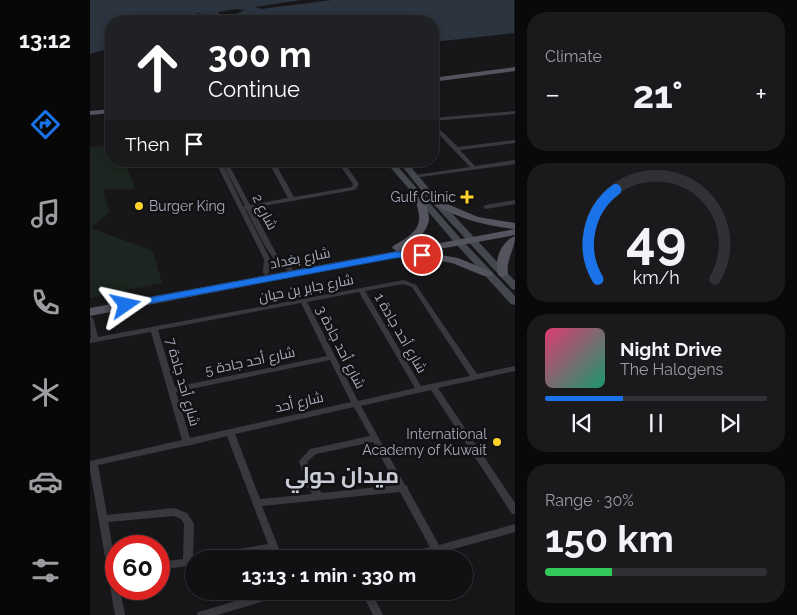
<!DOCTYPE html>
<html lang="en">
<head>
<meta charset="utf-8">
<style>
  :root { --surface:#111114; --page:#1a1a1d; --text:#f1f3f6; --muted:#9c9da0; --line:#303134; --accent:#1a73e8 }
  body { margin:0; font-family:Raleway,Cairo,sans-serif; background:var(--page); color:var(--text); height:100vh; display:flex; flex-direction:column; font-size:19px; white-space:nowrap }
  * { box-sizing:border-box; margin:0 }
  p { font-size:16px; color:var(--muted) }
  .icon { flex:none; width:28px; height:28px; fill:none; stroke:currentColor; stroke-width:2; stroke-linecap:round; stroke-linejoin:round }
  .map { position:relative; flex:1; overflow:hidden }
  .sheet { display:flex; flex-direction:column; gap:12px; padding:12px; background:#09090b; width:282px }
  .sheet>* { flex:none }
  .hud { position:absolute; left:15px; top:15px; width:334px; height:152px; border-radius:20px; box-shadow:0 2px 8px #0003,0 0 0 1px var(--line); background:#202124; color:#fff; overflow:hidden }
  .speed { position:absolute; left:15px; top:535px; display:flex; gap:10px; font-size:25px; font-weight:700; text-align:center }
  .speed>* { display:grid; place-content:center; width:65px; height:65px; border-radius:50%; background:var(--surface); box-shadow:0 2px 8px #0003,0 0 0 1px var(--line); line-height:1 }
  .speed .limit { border:8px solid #d22; background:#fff; color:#111 }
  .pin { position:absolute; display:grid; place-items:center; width:42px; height:42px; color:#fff; margin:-21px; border:2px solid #fff; border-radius:50%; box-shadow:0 1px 5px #0007 }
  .me { position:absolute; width:55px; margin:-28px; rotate:79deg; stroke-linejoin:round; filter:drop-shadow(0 0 4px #0008) }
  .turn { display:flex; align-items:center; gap:18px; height:105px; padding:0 20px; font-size:22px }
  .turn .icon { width:65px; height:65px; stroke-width:2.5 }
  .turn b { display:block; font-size:35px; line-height:42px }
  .then { display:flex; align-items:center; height:48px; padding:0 20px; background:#0003; gap:10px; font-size:19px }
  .big { font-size:38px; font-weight:700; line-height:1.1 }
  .sheet .tile { flex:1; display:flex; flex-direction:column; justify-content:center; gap:8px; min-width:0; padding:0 18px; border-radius:20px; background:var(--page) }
  .sheet .dial { align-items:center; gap:0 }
  .dial svg { height:130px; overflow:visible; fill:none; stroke:var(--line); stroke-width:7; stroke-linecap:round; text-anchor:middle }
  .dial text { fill:var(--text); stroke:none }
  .song { display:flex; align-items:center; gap:15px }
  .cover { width:60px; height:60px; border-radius:8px; background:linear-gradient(135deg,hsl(340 70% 55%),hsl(160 70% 35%)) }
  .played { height:5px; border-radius:2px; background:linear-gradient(90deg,var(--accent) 35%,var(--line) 35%) }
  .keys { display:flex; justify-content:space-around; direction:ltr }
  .heat { display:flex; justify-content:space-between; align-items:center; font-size:28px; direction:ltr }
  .charge { height:8px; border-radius:4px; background:linear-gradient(90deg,#34c759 30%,var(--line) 0) }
  .trip { position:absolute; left:95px; top:550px; width:288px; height:50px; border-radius:25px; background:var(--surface); box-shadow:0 2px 8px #0003,0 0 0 1px var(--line); font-weight:700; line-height:50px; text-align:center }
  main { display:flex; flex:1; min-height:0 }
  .menu { display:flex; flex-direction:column; width:90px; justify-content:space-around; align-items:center; background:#070708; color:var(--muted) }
  .menu .icon { width:35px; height:35px }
  .menu .selected { color:var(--accent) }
  .menu b { font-size:22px; color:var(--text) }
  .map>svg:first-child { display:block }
</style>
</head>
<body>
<main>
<nav class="menu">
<b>13:12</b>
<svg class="icon selected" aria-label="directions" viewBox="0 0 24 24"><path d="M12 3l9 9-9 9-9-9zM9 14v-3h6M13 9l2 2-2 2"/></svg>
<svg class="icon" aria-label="music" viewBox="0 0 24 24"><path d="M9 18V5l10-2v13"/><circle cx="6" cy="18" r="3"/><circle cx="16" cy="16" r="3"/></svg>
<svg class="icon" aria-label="phone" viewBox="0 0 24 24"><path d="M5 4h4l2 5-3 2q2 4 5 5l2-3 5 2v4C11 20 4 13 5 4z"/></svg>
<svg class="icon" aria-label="climate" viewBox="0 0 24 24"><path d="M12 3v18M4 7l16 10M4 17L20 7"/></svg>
<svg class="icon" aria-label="car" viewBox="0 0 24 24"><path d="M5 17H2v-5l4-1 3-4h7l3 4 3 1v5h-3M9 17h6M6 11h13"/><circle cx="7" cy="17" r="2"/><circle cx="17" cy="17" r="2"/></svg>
<svg class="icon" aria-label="filters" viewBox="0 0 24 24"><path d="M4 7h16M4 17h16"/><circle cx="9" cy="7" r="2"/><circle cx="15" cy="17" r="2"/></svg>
</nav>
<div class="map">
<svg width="425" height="615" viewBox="0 0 425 615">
  <rect width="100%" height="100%" fill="#17171a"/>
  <path fill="#1c251f" d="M 21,145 L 21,161 L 35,161 L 45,189 L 13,190 L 19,212 L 1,228 L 63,251 L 72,283 L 0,298 L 0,147 Z"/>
  <path fill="#2c343f" d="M 0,0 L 211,0 L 165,7 L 171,9 L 242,0 L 424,0 L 424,33 L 343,42 L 342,21 L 157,21 L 147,14 L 154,10 L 147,9 L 128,12 L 129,14 L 133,15 L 135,21 L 112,21 L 111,16 L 114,14 L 107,13 L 101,15 L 102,21 L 21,21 L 21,48 L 0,54 Z"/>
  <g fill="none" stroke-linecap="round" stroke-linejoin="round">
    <path fill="#38383f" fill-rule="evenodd" d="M 425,111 L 425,114 L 342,121 L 342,118 Z
      M 342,122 L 368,147 L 425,140 L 425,143 L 370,150 L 385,166 L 425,160 L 425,164 L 323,178 L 323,176 L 325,175 L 380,167 L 342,127 Z
      M 125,161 L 131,161 L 153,206 L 155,206 L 131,161 L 137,161 L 160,205 L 198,198 L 178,161 L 184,161 L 204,197 L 262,187 L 263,184 L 247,161 L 253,161 L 269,184 L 266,189 L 264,190 L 162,208 L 186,253 L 192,261 L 203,269 L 200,271 C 178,262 167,229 156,209 L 155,209 L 180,259 L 179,273 L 176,275 L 173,273 L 174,259 Z
      M 425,200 L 425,204 L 396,209 L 393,207 L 396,205 Z
      M 314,280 L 326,285 L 387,374 L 425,366 L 425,371 L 348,388 L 425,503 L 425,514 L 422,514 L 341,390 L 271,406 L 315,485 L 317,486 L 318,488 L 318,489 L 349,545 L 425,524 L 425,532 L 327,559 L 307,559 L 309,556 L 312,555 L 340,547 L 310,492 L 172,506 L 193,559 L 183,559 L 180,551 L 139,559 L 110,559 L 112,556 L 115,555 L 178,544 L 137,436 L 97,446 L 95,446 L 8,465 L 17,515 L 84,508 L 97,513 L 104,524 L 103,557 L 108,559 L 104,559 L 104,565 L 69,570 L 69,562 L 93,559 L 94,524 L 91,519 L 84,516 L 18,522 L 26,567 L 26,589 L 30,589 L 35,615 L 25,615 L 0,470 L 0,461 L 92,440 L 61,332 L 0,343 L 0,339 L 1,338 L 0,316 L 3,318 L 8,337 ZM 313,284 L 322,287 L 380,376 L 331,386 L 275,291 ZM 269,292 L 325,388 L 268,401 L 217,302 ZM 211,303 L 237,356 L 85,387 L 68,330 ZM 240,360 L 261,402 L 100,438 L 86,392 ZM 264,407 L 280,436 L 220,449 L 209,461 L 217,487 L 222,494 L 170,499 L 145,434 ZM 283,442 L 306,485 L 232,493 L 225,485 L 217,462 L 226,454 Z
      M 179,591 L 200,591 L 198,594 L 195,595 L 127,615 L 107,615 L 108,612 L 112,611 Z
      M 271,591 L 281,591 L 293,615 L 283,615 Z"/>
    <path fill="#45474f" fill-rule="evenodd" d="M 295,161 L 303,161 L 371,239 L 425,296 L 425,305 L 421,304 L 365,243 Z
      M 308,161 L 316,161 L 341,191 L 425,281 L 425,290 L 422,289 L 335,195 Z"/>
    <path fill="#53545e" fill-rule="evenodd" d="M 425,67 L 425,71 L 342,82 L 342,78 Z
      M 21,109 L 21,113 L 0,115 L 0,111 Z
      M 331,196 L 336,199 C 336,206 339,212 339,219 C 338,233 321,247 307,251 L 425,229 L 425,235 L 333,252 L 368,258 L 402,272 L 403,274 L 402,276 L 394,276 L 362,263 L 325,257 L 324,254 L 0,316 L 0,308 L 307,251 L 302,248 L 303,246 C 315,239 331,231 329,216 C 329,210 326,205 326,199 Z
      M 348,200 L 388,217 L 425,223 L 425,229 C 396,226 370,219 345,205 L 345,201 Z
      M 425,236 C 425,251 416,257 418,274 L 413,277 L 409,276 C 403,263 410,242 425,236 Z"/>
  </g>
  <path fill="#1a73e8" stroke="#114b97" d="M 332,251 L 338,255 L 336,257 L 305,258 L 36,308 L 31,305 L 36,302 L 305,252 Z"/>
  <g fill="#ffd32a" stroke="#121215" stroke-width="2">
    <path d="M374.5 189.5h5v5h5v5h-5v5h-5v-5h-5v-5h5z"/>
    <circle cx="49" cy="206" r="5"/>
    <circle cx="407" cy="442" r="5"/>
  </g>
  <g text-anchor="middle" stroke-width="5" stroke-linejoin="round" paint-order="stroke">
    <g font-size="14" fill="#a8abbb" stroke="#121215" text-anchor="end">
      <text x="366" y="202">Gulf Clinic</text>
      <text x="59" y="211" text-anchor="start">Burger King</text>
      <text x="397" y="439">International<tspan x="397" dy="16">Academy of Kuwait</tspan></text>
    </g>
    <g font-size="14" fill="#a8abbb" stroke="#121215">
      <text transform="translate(175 212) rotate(63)" y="5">شارع 2</text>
      <text transform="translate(210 258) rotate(-11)" y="5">شارع بغداد</text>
      <text transform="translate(216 288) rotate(-11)" y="5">شارع جابر بن حيان</text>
      <text transform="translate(311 333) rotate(60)" y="5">شارع أحد جادة 1</text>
      <text transform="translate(251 347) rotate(63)" y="5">شارع أحد جادة 3</text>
      <text transform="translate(160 361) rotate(-12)" y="5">شارع أحد جادة 5</text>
      <text transform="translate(93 382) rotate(74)" y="5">شارع أحد جادة 7</text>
      <text transform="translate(209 402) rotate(-13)" y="5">شارع أحد</text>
    </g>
    <g font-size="22" font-weight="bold" fill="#c9cbd6" stroke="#121215">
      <text x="252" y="483">ميدان حولي</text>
    </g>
  </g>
</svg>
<div class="speed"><div class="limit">60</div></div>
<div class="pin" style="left:332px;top:255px;background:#d93025"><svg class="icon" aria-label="arrive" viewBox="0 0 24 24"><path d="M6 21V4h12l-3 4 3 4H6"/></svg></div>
<svg class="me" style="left:36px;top:305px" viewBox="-20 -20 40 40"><path d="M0-17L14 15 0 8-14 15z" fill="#1a73e8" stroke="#fff" stroke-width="4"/></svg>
<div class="trip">13:13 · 1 min · 330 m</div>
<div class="hud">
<div class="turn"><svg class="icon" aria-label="ahead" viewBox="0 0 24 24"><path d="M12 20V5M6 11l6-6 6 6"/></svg><div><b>300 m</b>Continue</div></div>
<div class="then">Then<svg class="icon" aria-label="arrive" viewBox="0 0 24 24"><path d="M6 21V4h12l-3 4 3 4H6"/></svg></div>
</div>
</div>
<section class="sheet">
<div class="tile"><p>Climate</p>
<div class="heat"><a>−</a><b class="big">21°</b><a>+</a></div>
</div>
<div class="tile dial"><svg viewBox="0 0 100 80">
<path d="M14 69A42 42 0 1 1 86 69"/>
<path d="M14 69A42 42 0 0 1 25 14" stroke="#1a73e8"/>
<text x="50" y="56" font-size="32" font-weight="700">49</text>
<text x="50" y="72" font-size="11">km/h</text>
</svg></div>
<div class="tile">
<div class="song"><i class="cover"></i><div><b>Night Drive</b><p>The Halogens</p></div></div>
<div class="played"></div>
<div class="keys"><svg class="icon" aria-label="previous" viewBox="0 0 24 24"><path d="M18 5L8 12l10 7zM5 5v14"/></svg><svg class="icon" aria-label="pause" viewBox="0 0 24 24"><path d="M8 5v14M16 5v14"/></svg><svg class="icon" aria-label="next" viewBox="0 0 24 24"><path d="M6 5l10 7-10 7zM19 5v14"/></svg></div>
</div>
<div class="tile"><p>Range · 30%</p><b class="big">150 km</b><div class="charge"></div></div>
</section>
</main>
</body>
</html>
